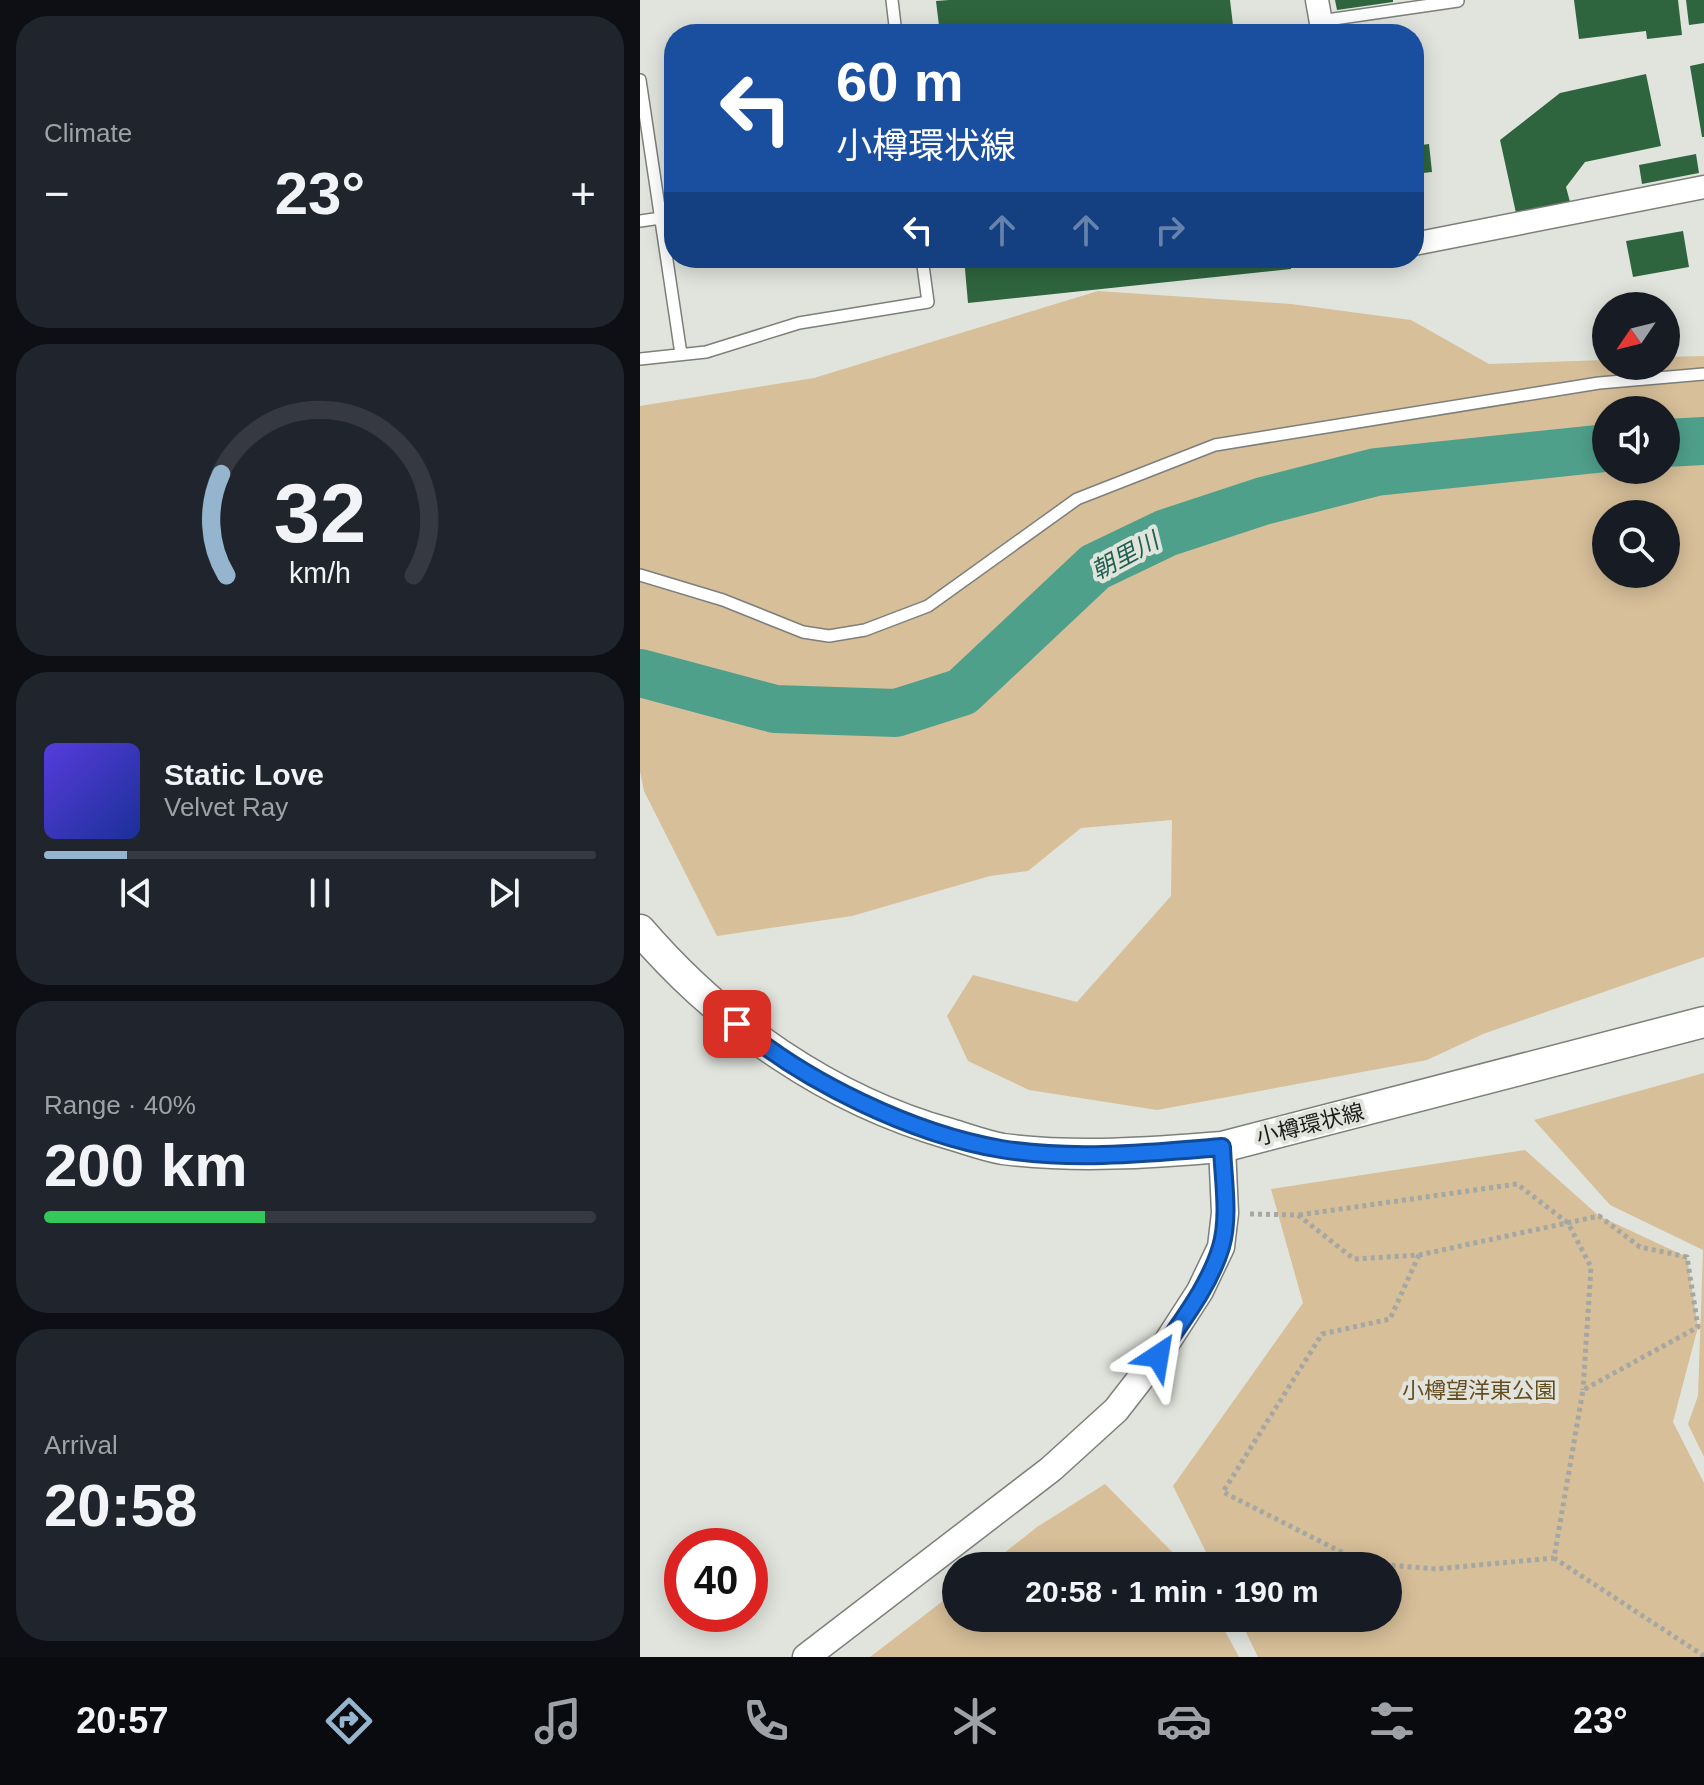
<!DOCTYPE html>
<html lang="en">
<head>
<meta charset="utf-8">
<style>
  :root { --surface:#171b24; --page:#20242c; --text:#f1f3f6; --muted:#9ea1a6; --line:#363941; --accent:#95b5ce }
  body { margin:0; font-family:Helvetica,"Noto Sans JP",sans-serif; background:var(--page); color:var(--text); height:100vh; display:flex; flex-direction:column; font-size:30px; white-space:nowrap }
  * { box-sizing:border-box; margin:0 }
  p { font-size:26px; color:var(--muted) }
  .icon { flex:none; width:44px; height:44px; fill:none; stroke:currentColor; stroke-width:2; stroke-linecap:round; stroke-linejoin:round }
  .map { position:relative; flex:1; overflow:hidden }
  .details { display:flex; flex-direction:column; gap:16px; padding:16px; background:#0d0f14; width:640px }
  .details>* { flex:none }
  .hud { position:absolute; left:24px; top:24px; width:760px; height:244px; border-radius:32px; box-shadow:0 4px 20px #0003; background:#1a4fa0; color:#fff; overflow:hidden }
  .needle { width:52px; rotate:235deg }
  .tools { position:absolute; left:952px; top:292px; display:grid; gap:16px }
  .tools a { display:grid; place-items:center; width:88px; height:88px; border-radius:50%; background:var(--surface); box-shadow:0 4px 20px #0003; font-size:40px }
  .speed { position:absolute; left:24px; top:1528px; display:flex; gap:16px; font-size:40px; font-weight:700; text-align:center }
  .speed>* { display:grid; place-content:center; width:104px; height:104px; border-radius:50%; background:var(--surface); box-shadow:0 4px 20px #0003; line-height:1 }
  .speed .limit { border:12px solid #d22; background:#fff; color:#111 }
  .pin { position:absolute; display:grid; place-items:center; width:68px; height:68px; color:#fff; margin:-34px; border-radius:16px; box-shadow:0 4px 12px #0006 }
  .me { position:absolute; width:88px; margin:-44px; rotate:33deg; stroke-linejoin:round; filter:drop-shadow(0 0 6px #0008) }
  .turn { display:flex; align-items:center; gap:28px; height:168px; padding:0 40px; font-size:36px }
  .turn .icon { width:104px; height:104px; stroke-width:2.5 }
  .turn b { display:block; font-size:56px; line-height:68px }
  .lanes { display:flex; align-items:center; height:76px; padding:0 40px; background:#0003; justify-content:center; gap:40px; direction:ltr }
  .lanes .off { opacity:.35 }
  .big { font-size:60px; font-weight:600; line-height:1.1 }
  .details .widget { flex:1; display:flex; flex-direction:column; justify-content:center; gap:12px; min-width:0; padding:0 28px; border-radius:32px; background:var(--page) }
  .details .dial { align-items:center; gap:0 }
  .dial svg { height:208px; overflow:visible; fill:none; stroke:var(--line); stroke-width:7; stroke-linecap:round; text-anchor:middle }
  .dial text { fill:var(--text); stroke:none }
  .song { display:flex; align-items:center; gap:24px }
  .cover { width:96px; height:96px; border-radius:12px; background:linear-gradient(135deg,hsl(250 70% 55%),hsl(230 70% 35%)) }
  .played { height:8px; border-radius:4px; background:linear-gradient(90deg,var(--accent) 15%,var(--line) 15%) }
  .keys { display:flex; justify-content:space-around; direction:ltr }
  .heat { display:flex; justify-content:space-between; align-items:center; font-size:44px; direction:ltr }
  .charge { height:12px; border-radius:6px; background:linear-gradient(90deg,#34c759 40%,var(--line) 0) }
  .trip { position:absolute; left:302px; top:1552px; width:460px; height:80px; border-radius:40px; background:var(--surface); box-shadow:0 4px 20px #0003; font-weight:600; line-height:80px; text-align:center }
  .tabs { display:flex; height:128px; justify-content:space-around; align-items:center; background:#090b0e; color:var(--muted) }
  .tabs .icon { width:56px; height:56px }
  .tabs .current { color:var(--accent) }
  .tabs b { font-size:36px; color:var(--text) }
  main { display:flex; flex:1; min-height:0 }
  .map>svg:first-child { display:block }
</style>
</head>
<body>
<main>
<section class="details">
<div class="widget"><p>Climate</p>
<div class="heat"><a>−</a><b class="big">23°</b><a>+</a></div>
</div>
<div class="widget dial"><svg viewBox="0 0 100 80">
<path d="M14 69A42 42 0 1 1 86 69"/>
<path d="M14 69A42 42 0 0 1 12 30" stroke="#95b5ce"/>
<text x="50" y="56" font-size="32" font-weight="700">32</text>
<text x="50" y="72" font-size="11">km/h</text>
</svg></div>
<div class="widget">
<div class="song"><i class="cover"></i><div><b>Static Love</b><p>Velvet Ray</p></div></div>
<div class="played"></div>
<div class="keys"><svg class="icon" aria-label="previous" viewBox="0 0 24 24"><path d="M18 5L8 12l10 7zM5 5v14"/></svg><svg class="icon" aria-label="pause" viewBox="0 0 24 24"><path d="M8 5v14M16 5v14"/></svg><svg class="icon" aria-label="next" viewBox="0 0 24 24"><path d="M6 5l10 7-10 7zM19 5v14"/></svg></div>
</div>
<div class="widget"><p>Range · 40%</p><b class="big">200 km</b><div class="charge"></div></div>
<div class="widget"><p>Arrival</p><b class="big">20:58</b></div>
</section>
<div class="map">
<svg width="1064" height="1657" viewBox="0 0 1064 1657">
  <rect width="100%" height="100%" fill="#e1e4dd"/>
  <path fill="#d7bf99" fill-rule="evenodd" d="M 458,291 L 651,304 L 771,320 L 849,364 L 966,360 L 966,366 L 1026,366 L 1026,357 L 1064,356 L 1064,957 L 843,1034 L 787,1060 L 517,1110 L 389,1090 L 328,1061 L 307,1016 L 333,975 L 437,1002 L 531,896 L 532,820 L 441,828 L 388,871 L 350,876 L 212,916 L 77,936 L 4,791 L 0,771 L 0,406 L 174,378 ZM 966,410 L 1026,410 L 1026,470 L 966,470 ZM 966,514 L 1026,514 L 1026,574 L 966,574 Z
    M 1064,1073 L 1064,1457 L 1048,1424 L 1058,1396 L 1063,1250 L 970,1205 L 894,1120 Z
    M 885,1150 L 959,1216 L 1047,1257 L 1058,1327 L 1033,1422 L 1064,1483 L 1064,1657 L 618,1657 L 599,1618 L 748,1618 L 748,1566 L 573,1566 L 533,1486 L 663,1303 L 631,1189 Z
    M 465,1484 L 546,1566 L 348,1566 L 397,1527 Z
    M 316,1591 L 316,1618 L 578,1618 L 599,1657 L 230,1657 Z"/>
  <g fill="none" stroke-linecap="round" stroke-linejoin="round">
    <path stroke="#4fa08b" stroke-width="48" d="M 1026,443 L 1064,441
      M 0,673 L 135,709 L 256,713 L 322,692 L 455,567 L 526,533 L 623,501 L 736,472 L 966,448"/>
  </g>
  <path fill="#2f653e" d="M 309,0 L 590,0 L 594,34 L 300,34 L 296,1 Z
    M 695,0 L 753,0 L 753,2 L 697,10 Z
    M 934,0 L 1038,0 L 1042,35 L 1007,39 L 1006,31 L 939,39 Z
    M 1046,0 L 1064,0 L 1064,23 L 1049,25 Z
    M 1064,63 L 1064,137 L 1062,137 L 1050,66 Z
    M 1006,74 L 1021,146 L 945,162 L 926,187 L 930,202 L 876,213 L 860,140 L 920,93 Z
    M 789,144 L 792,172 L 774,174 L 774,146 Z
    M 1056,154 L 1059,173 L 1002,184 L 999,165 Z
    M 774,187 L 782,220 L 774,222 Z
    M 1043,231 L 1049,267 L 993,277 L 986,241 Z
    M 324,258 L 650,258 L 651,269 L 328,303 Z"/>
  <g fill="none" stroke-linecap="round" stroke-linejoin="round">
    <defs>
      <path id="service" d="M 252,0 L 256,34
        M 680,21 L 818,1
        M 0,80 L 41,354
        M 0,221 L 34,216
        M 0,359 L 66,352 L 159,323 L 288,302 L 282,258
        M 0,575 L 83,600 L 163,632 L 189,636 L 225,630 L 288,606 L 437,499 L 575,445 L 959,383 L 1064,374"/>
      <path id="minor" d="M 677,0 L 683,34
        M 774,244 L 1064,187"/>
      <path id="tertiary" d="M 166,1657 L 411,1469 L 476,1410 L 518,1356 L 560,1291 L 581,1247 L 585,1213 L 582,1147"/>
      <path id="secondary" d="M 0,930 C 82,1025 189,1100 310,1134 C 327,1139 345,1146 363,1149 C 435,1158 510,1153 582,1147 L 1064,1022"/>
    </defs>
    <use href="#service" stroke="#7d7f7a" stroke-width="14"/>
    <use href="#minor" stroke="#7d7f7a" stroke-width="25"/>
    <use href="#tertiary" stroke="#7d7f7a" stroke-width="29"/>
    <use href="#secondary" stroke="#7d7f7a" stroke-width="33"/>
    <path stroke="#a5a7a2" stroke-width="5" stroke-dasharray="4 4" stroke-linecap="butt" d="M 610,1214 L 658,1215 L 714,1259 L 779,1255 L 959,1216 L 1000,1247 L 1047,1257 L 1058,1327 L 943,1390 L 914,1558 L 1064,1656
      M 659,1215 L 877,1184 L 928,1223 L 951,1267 L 943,1390
      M 779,1255 L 750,1319 L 682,1334 L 583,1492 L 723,1563 L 796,1569 L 914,1558"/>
    <use href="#service" stroke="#fff" stroke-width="11"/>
    <use href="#minor" stroke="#fff" stroke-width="22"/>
    <use href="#tertiary" stroke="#fff" stroke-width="26"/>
    <use href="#secondary" stroke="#fff" stroke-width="30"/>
  </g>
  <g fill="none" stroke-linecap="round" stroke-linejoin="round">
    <defs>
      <path id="route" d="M 97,1024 C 165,1082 273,1134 361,1149 C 433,1161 510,1153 582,1147 C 583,1178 590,1216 581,1247 C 569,1287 540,1323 518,1356"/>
    </defs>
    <use href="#route" stroke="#114b97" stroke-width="20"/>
    <use href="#route" stroke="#1a73e8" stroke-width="14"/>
  </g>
  <g text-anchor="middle" stroke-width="8" stroke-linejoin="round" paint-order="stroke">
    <g font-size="22" fill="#1b1c1a" stroke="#e1e4dd">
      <text transform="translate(670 1124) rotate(-14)" y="8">小樽環状線</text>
    </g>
    <g font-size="22" fill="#674e21" stroke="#e1e4dd">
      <text x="839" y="1398">小樽望洋東公園</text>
    </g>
    <g font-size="24" font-style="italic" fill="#206152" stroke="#e1e4dd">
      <text transform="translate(485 556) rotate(-28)" y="8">朝里川</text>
    </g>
  </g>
</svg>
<div class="tools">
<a><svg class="needle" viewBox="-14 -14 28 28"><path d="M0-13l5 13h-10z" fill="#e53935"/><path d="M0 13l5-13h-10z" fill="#9ea1a6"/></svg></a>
<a><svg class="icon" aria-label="sound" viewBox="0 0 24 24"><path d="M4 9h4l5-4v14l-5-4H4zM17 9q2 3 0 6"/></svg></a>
<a><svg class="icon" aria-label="search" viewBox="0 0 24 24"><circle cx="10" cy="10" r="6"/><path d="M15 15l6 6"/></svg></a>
</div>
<div class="speed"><div class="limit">40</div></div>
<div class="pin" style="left:97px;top:1024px;background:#d93025"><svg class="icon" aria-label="arrive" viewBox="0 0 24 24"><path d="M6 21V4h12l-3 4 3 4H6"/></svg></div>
<svg class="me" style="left:518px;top:1356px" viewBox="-20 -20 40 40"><path d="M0-17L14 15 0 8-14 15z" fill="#1a73e8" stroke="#fff" stroke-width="4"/></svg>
<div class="trip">20:58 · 1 min · 190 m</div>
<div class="hud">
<div class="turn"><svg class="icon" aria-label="left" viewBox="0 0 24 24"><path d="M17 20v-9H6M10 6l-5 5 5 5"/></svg><div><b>60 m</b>小樽環状線</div></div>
<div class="lanes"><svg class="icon" aria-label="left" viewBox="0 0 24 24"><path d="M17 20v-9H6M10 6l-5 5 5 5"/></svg><svg class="icon off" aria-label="ahead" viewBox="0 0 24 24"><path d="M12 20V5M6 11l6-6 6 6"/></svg><svg class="icon off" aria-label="ahead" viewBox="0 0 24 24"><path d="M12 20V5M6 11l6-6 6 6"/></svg><svg class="icon off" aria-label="right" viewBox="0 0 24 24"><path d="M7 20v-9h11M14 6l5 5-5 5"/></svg></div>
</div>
</div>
</main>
<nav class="tabs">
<b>20:57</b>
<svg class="icon current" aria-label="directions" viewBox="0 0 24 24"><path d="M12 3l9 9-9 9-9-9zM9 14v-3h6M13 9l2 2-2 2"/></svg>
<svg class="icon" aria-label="music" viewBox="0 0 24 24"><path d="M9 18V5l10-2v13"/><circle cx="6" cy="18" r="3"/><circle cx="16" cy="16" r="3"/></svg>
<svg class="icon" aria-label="phone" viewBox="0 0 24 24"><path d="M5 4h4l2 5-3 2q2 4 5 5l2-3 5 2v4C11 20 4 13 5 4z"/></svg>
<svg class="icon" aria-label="climate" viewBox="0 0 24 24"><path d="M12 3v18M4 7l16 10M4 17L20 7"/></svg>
<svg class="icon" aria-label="car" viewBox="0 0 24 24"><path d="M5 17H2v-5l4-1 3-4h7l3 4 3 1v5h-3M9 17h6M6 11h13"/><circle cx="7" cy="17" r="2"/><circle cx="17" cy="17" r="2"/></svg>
<svg class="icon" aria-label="filters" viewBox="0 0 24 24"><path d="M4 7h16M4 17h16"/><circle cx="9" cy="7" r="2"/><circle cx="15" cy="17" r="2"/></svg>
<b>23°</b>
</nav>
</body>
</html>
